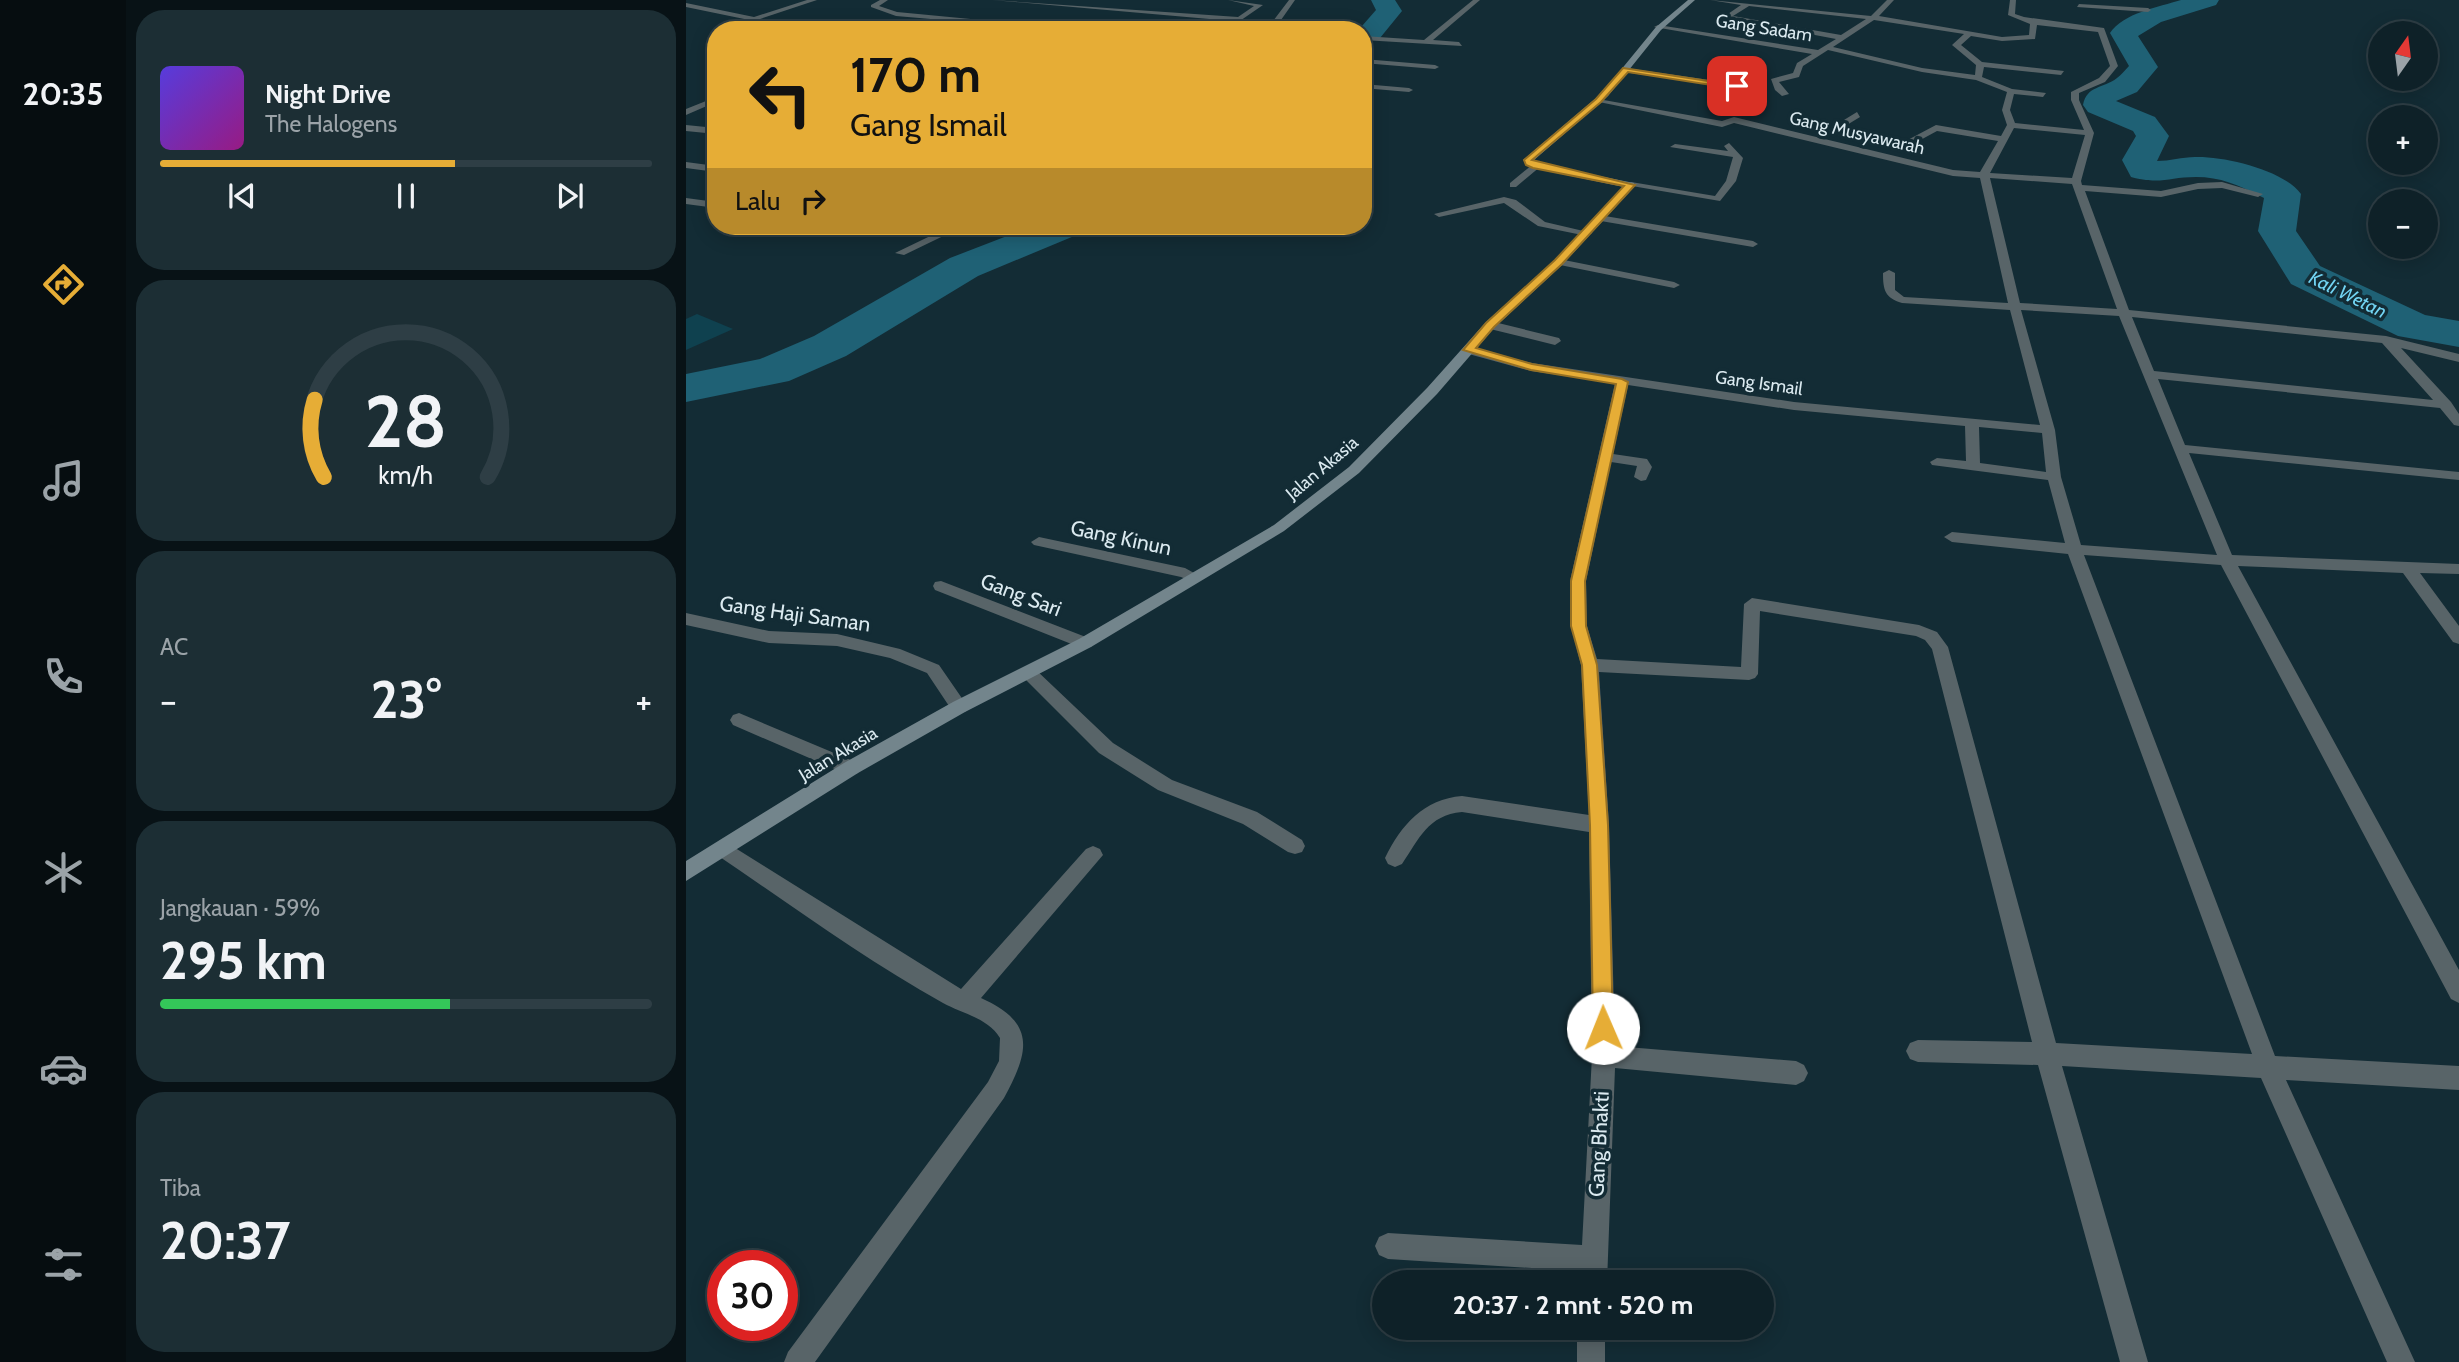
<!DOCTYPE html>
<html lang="id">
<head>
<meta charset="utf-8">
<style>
  :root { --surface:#0e2128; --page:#1c2e34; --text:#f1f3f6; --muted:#9ba3a8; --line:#2e3e45; --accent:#e6ad36 }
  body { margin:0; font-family:Cabin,sans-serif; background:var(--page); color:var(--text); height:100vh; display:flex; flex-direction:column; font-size:26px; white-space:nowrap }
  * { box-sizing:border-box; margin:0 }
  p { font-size:23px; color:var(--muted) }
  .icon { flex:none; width:38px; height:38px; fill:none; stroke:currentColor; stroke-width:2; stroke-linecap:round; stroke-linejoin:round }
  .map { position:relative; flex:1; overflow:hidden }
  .side { display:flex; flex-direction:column; gap:10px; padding:10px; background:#081216; width:560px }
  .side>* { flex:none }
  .guide { position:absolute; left:21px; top:21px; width:665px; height:214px; border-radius:28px; box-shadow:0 4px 18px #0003,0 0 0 2px var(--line); background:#e6ad36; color:#111; overflow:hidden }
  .needle { width:46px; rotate:14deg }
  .fabs { position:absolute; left:1682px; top:21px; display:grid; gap:14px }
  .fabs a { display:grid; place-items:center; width:70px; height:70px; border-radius:50%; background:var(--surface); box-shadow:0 4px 18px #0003,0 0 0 2px var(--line); font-size:35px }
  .speed { position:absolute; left:21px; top:1250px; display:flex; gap:14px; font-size:35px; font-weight:700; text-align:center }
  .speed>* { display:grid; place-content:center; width:91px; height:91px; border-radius:50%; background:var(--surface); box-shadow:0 4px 18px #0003,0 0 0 2px var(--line); line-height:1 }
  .speed .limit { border:10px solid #d22; background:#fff; color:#111 }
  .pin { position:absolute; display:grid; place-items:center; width:60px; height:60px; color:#fff; margin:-30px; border-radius:14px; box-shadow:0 4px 10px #0006 }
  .me { position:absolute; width:77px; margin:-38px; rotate:359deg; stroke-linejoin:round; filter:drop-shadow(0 0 5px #0008) }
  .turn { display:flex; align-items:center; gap:24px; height:147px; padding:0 28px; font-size:32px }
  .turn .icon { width:91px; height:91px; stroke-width:2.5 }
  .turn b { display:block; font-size:49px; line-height:60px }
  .then { display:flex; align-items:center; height:66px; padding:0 28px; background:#0003; gap:14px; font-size:26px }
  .big { font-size:52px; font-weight:700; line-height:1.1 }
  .side .card { flex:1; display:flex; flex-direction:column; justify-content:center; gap:10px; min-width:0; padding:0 24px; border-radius:28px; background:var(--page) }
  .side .dial { align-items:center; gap:0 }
  .dial svg { height:182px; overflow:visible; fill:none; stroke:var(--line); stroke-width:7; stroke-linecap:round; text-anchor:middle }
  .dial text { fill:var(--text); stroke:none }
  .song { display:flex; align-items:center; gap:21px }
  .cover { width:84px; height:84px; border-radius:10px; background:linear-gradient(135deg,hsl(250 70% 55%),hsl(310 70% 35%)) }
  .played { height:7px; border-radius:4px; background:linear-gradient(90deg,var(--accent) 60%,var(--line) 60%) }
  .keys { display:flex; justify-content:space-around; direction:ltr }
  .heat { display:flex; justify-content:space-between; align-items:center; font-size:38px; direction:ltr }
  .charge { height:10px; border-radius:5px; background:linear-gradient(90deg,#34c759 59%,var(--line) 0) }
  .trip { position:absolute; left:686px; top:1270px; width:402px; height:70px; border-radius:35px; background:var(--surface); box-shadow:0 4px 18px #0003,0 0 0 2px var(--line); font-weight:700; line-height:70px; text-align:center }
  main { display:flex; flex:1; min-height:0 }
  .dock { display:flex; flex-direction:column; width:126px; justify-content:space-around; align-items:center; background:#060d10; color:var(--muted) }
  .dock .icon { width:49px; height:49px }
  .dock .current { color:var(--accent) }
  .dock b { font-size:32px; color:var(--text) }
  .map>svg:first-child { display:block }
</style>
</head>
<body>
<main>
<nav class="dock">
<b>20:35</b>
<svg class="icon current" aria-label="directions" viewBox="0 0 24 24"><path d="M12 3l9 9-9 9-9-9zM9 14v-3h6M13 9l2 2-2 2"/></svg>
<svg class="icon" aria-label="music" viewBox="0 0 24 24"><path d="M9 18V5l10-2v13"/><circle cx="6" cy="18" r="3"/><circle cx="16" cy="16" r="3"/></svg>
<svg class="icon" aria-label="phone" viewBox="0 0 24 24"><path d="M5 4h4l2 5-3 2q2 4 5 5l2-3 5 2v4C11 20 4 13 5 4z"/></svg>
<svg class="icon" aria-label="climate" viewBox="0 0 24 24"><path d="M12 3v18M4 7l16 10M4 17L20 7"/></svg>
<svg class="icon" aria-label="car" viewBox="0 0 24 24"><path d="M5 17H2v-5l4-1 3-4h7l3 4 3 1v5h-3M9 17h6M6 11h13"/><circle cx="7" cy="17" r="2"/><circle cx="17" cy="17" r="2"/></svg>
<svg class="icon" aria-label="filters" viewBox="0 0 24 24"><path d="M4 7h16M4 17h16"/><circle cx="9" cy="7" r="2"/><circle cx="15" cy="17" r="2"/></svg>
</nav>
<section class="side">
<div class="card">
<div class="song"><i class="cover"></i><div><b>Night Drive</b><p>The Halogens</p></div></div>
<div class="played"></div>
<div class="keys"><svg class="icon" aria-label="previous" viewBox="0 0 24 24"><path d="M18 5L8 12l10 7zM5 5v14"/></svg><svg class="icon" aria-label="pause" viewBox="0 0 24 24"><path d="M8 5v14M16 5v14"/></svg><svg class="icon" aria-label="next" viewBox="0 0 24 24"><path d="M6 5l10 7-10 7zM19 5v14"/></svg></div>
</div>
<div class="card dial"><svg viewBox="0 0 100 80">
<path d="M14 69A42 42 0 1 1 86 69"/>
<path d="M14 69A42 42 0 0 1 10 35" stroke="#e6ad36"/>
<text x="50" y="56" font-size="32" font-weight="700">28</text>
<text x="50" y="72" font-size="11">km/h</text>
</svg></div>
<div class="card"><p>AC</p>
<div class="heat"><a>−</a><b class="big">23°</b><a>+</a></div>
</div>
<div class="card"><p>Jangkauan · 59%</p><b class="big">295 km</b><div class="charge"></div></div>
<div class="card"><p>Tiba</p><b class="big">20:37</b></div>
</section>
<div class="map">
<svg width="1773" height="1362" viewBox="0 0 1773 1362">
  <rect width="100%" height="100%" fill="#132c35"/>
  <path fill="#0f414f" d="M 11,314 L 47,329 L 0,350 L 0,319 Z"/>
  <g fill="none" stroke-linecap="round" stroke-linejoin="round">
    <path fill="#1f6175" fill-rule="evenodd" d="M 685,0 L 709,0 L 716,11 L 694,38 L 677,43 L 677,30 L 667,30 L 676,26 L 690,10 Z
      M 1495,0 L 1533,0 L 1530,5 L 1475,22 L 1452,36 L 1472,67 L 1451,92 L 1430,101 L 1469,117 L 1483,136 L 1471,161 C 1484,161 1496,157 1509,157 C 1538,156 1598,170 1615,194 L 1610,231 L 1634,266 L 1739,315 L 1773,321 L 1773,347 L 1712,336 L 1605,284 L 1572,231 L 1578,198 L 1574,196 C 1553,185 1534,177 1510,177 C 1483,177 1475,185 1445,177 L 1436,160 L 1450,136 L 1447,131 L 1402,112 L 1397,105 C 1401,85 1417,89 1431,78 C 1435,75 1439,70 1443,66 L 1424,33 C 1437,13 1473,7 1495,0 Z
      M 347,226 L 399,226 L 393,234 L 292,276 L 160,356 L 103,381 L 0,402 L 0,374 L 74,359 L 128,336 L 264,258 Z"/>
    <path fill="#586468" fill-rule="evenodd" d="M 121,0 L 131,0 L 68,21 L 0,7 L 0,3 L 68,17 Z
      M 194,0 L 202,0 L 193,6 L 211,12 L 402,30 L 371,30 L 210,16 L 185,7 L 185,5 Z
      M 306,0 L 552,17 L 568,6 L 542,0 L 577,5 L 548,25 L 581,29 L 603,0 L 609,0 L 588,30 L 538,29 L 546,21 Z
      M 787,0 L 794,0 L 747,40 L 773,42 L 776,46 L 677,40 L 677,36 L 738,40 Z
      M 1024,0 L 1185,16 L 1201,0 L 1208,0 L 1193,16 L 1316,37 L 1343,35 L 1344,24 L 1322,15 L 1324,0 L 1330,0 L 1329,14 L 1338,17 L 1418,28 L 1432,66 L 1419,82 L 1393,93 L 1393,100 L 1408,133 L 1395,181 L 1396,185 L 1475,191 L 1512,183 L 1536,182 L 1577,194 L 1572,197 L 1536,188 L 1512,189 L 1475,197 L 1399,191 L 1443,310 L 1700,336 L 1773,354 L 1773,362 L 1715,348 L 1765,402 L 1773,414 L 1773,426 L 1768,425 L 1754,408 L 1472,379 L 1499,445 L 1773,472 L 1773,480 L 1503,453 L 1546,555 L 1773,564 L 1773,574 L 1734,573 L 1773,626 L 1773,644 L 1767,642 L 1717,573 L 1552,566 L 1773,970 L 1773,1003 L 1765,999 L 1535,565 L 1398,555 L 1589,1056 L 1773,1066 L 1773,1090 L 1600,1080 L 1729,1362 L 1701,1362 L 1575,1078 L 1376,1066 L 1462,1362 L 1434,1362 L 1352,1065 L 1232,1062 L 1224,1059 L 1220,1051 L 1224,1043 L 1232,1040 L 1346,1042 L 1246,649 L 1239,640 L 1230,636 L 1074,611 L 1072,674 L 1069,678 L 1063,680 L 913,672 L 923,825 L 929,1046 L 1110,1061 L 1118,1065 L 1122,1073 L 1118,1081 L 1110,1085 L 929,1068 L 921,1283 L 894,1283 L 894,1271 L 702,1259 L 693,1255 L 689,1246 L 693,1237 L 702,1233 L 896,1245 L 906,1056 L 903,832 L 776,812 C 742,815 733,839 716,864 L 709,867 L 702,864 L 699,858 C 715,825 738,799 776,796 L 903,815 L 895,665 L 885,626 L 884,581 L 929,383 L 845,371 L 779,353 L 779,347 L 846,363 L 1108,402 L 1354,425 L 1324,310 L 1216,303 C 1199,298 1197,290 1197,273 L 1203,270 L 1209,273 L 1209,290 L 1218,297 L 1322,303 L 1294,178 L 1267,176 L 1048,123 L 1036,127 L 908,101 L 912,99 L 1036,121 L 1048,117 L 1267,170 L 1294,172 L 1312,141 L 1251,131 L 1216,150 L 1189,145 L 1194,142 L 1214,144 L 1250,125 L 1315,136 L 1321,125 L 1316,110 L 1321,92 L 1290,80 L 1236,72 L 1142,50 L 1117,66 L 1113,77 L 1093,82 L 1103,94 L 1096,96 L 1089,90 L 1085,79 L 1107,73 L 1111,63 L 1126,54 L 968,27 L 972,25 L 1132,50 L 1150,39 L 1039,18 L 1039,16 L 1055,5 ZM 1063,6 L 1180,19 L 1155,35 L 1047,16 ZM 1188,20 L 1278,34 L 1266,45 L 1290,65 L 1289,75 L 1236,68 L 1147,47 ZM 1351,25 L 1412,32 L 1424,66 L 1413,78 L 1385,92 L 1385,100 L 1398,130 L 1329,123 L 1324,110 L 1328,94 L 1357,97 L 1360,93 L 1326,89 L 1296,77 L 1298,67 L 1375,75 L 1378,71 L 1296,62 L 1275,45 L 1285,36 L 1316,41 L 1349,39 ZM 1328,128 L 1399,135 L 1386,178 L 1304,173 ZM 1304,178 L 1386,184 L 1431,309 L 1334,303 ZM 1335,310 L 1433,316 L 1531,555 L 1395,545 L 1375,477 L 1369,430 ZM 1446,317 L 1696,343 L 1747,400 L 1468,371 ZM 942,385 L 1108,410 L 1279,426 L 1280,461 L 1251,458 L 1244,462 L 1246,465 L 1362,480 L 1379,543 L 1266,532 L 1258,537 L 1266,542 L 1382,554 L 1566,1054 L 1370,1043 L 1262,647 L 1251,632 L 1233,625 L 1066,598 L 1058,604 L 1055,667 L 911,659 L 901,626 L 900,581 L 925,462 L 951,466 L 948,477 L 955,481 L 960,480 L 966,467 L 961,459 L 927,454 ZM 1293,427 L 1356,433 L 1360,472 L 1294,463 Z
      M 1393,4 L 1462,8 L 1465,10 L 1462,12 L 1391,7 Z
      M 677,59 L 749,65 L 753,67 L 749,69 L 677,63 Z
      M 940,68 L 1051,84 L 1055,86 L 1051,88 L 937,72 Z
      M 677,84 L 723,88 L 727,90 L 723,92 L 677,88 Z
      M 30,97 L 30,102 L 0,115 L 0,109 Z
      M 1171,112 L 1174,117 L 1151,131 L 1167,136 L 1167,140 L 1140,131 Z
      M 0,125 L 30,128 L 30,134 L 0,131 Z
      M 1043,143 L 1057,158 L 1050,181 L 1034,201 L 940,185 L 945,182 L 1029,196 L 1040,181 L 1047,157 L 984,147 L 989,144 L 1042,151 L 1038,146 Z
      M 0,162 L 30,166 L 30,172 L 0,168 Z
      M 847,164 L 855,166 L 830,187 L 824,187 L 824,183 Z
      M 818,197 L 830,200 L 859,222 L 906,233 L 901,236 L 852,226 L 818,203 L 753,217 L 748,214 Z
      M 0,198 L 30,202 L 30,208 L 0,204 Z
      M 913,215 L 1067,241 L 1072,244 L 1067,247 L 909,220 L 909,216 Z
      M 265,226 L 278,226 L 218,255 L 209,253 Z
      M 873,259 L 988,282 L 994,285 L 988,288 L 869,264 L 868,262 Z
      M 804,321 L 873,338 L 875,341 L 869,345 L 800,328 L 798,325 Z
      M 353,537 L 499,568 L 517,578 L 509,583 L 495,577 L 348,545 L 345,542 Z
      M 255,581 L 405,639 L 407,643 L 405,647 L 393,647 L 249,590 L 247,586 L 249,582 Z
      M 0,613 L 83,631 L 151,634 L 214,649 L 253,665 L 282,707 L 279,712 L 267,712 L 241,673 L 204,658 L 151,646 L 83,643 L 0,625 Z
      M 343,667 L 349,669 L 427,743 L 486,780 L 571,812 L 616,840 L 619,846 L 616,852 L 609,854 L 602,852 L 557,824 L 472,790 L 413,753 L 337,677 L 334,673 L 337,669 Z
      M 53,713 L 172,763 L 174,768 L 172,773 L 165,775 L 158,773 L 47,725 L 44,720 L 47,715 Z
      M 38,841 L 275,989 L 400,849 L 407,846 L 414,849 L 417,855 L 295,998 C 351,1023 343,1052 318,1098 L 129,1362 L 98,1362 L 102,1352 L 302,1082 L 313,1061 L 314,1038 C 302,1018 275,1013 257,1003 C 178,959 105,905 31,855 L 28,849 L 31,843 Z
      M 891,1328 L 919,1328 L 919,1362 L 891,1362 Z"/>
    <path fill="#73858c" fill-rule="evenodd" d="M 1002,0 L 1009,0 L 975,30 L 922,96 L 848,160 L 853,164 L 948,183 L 948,187 L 877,264 L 808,328 L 751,394 L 673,473 L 598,531 L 405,647 L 279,712 L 172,773 L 0,881 L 0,861 L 158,763 L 267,702 L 393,639 L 588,525 L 663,467 L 741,388 L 800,322 L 869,260 L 938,187 L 847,168 L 837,160 L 916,93 L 970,27 Z"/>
  </g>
  <path fill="#e6ad36" stroke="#967023" stroke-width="2" d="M 937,68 L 1055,86 L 1051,89 L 942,72 L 915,102 L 846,160 L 949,185 L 876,264 L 808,327 L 790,348 L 846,364 L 936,379 L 942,382 L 899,581 L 900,626 L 911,665 L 922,825 L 927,1028 L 924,1035 L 917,1038 L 910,1035 L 907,1028 L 904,825 L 896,665 L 885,626 L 885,581 L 930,384 L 845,370 L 777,350 L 800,323 L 869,260 L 938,186 L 847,168 L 840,165 L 838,160 L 910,99 Z"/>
  <g text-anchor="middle" stroke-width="7" stroke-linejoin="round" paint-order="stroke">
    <g font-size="18" fill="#dbeaf0" stroke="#132c35">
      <text transform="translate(1078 28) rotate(9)" y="6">Gang Sadam</text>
      <text transform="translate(1171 133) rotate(13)" y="6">Gang Musyawarah</text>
      <text transform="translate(1073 383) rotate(8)" y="6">Gang Ismail</text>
      <text transform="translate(636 468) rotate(-40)" y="6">Jalan Akasia</text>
      <text transform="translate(152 754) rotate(-31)" y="6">Jalan Akasia</text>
    </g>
    <g font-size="19" font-style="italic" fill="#72d4f3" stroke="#132c35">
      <text transform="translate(1662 294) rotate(26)" y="7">Kali Wetan</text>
    </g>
    <g font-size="21" fill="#dbeaf0" stroke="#132c35">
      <text transform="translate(435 538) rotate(12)" y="7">Gang Kinun</text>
      <text transform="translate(335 595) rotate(21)" y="7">Gang Sari</text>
      <text transform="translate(109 614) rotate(8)" y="7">Gang Haji Saman</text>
      <text transform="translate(913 1144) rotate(-87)" y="7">Gang Bhakti</text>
    </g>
  </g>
</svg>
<div class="fabs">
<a><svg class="needle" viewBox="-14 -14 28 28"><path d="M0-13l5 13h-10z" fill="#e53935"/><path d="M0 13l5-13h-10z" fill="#9ba3a8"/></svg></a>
<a>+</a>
<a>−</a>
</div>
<div class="speed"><div class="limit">30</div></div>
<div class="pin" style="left:1051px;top:86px;background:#d93025"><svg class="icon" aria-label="arrive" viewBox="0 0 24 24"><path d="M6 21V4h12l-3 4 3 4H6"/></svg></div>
<svg class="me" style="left:917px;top:1028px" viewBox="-20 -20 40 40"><circle r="19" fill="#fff"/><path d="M0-13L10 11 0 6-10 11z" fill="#e6ad36"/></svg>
<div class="trip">20:37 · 2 mnt · 520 m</div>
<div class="guide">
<div class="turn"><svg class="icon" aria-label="left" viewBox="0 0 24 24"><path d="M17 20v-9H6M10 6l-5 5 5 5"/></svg><div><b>170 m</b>Gang Ismail</div></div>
<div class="then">Lalu<svg class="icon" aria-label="right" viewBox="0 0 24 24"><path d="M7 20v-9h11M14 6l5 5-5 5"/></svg></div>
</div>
</div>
</main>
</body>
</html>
